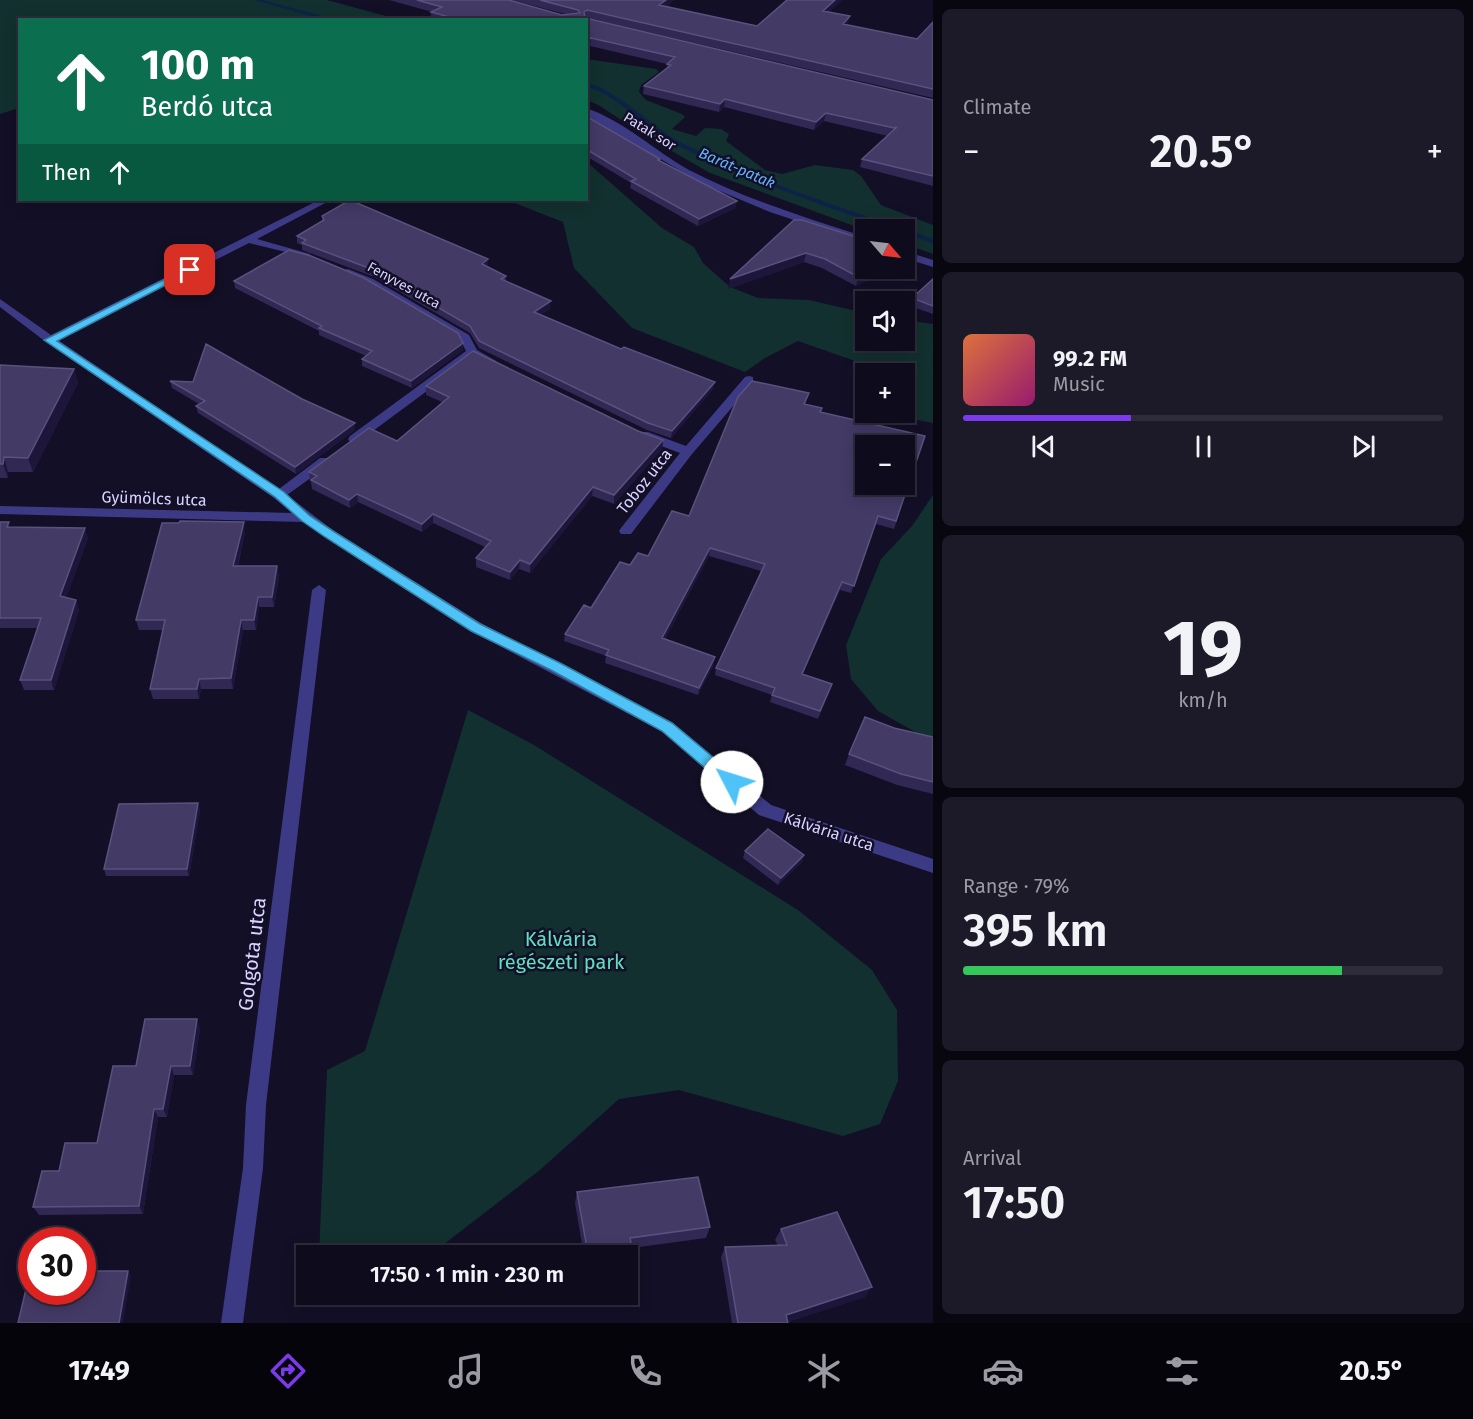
<!DOCTYPE html>
<html lang="en">
<head>
<meta charset="utf-8">
<style>
  :root { --surface:#0e0b1c; --page:#1c1929; --text:#f1f3f6; --muted:#9b9ba3; --line:#2e2b3b; --accent:#7c3aed }
  body { margin:0; font-family:"Fira Sans",sans-serif; background:var(--page); color:var(--text); height:100vh; display:flex; flex-direction:column; font-size:22px; white-space:nowrap }
  * { box-sizing:border-box; margin:0 }
  p { font-size:20px; color:var(--muted) }
  .icon { flex:none; width:33px; height:33px; fill:none; stroke:currentColor; stroke-width:2; stroke-linecap:round; stroke-linejoin:round }
  .map { position:relative; flex:1; overflow:hidden }
  .sheet { display:flex; flex-direction:column; gap:9px; padding:9px; background:#08060f; width:540px }
  .sheet>* { flex:none }
  .banner { position:absolute; left:18px; top:18px; width:570px; height:183px; border-radius:0px; box-shadow:0 3px 15px #0003,0 0 0 2px var(--line); background:#0b6e4f; color:#fff; overflow:hidden }
  .needle { width:39px; rotate:118deg }
  .tools { position:absolute; left:855px; top:219px; display:grid; gap:12px }
  .tools a { display:grid; place-items:center; width:60px; height:60px; border-radius:0px; background:var(--surface); box-shadow:0 3px 15px #0003,0 0 0 2px var(--line); font-size:30px }
  .speed { position:absolute; left:18px; top:1227px; display:flex; gap:12px; font-size:30px; font-weight:700; text-align:center }
  .speed>* { display:grid; place-content:center; width:78px; height:78px; border-radius:50%; background:var(--surface); box-shadow:0 3px 15px #0003,0 0 0 2px var(--line); line-height:1 }
  .speed .limit { border:9px solid #d22; background:#fff; color:#111 }
  .pin { position:absolute; display:grid; place-items:center; width:51px; height:51px; color:#fff; margin:-26px; border-radius:12px; box-shadow:0 3px 9px #0006 }
  .me { position:absolute; width:66px; margin:-33px; rotate:310deg; stroke-linejoin:round; filter:drop-shadow(0 0 4px #0008) }
  .turn { display:flex; align-items:center; gap:21px; height:126px; padding:0 24px; font-size:27px }
  .turn .icon { width:78px; height:78px; stroke-width:2.5 }
  .turn b { display:block; font-size:42px; line-height:51px }
  .then { display:flex; align-items:center; height:57px; padding:0 24px; background:#0003; gap:12px; font-size:22px }
  .big { font-size:45px; font-weight:600; line-height:1.1 }
  .sheet .card { flex:1; display:flex; flex-direction:column; justify-content:center; gap:9px; min-width:0; padding:0 21px; border-radius:9px; background:var(--page) }
  .sheet .dial { align-items:center; gap:0 }
  .dial b { font-size:78px; line-height:1 }
  .song { display:flex; align-items:center; gap:18px }
  .cover { width:72px; height:72px; border-radius:9px; background:linear-gradient(135deg,hsl(20 70% 55%),hsl(320 70% 35%)) }
  .played { height:6px; border-radius:3px; background:linear-gradient(90deg,var(--accent) 35%,var(--line) 35%) }
  .keys { display:flex; justify-content:space-around; direction:ltr }
  .heat { display:flex; justify-content:space-between; align-items:center; font-size:33px; direction:ltr }
  .charge { height:9px; border-radius:4px; background:linear-gradient(90deg,#34c759 79%,var(--line) 0) }
  .trip { position:absolute; left:296px; top:1245px; width:342px; height:60px; border-radius:0px; background:var(--surface); box-shadow:0 3px 15px #0003,0 0 0 2px var(--line); font-weight:600; line-height:60px; text-align:center }
  .tab-bar { display:flex; height:96px; justify-content:space-around; align-items:center; background:#06040b; color:var(--muted) }
  .tab-bar .icon { width:42px; height:42px }
  .tab-bar .selected { color:var(--accent) }
  .tab-bar b { font-size:27px; color:var(--text) }
  main { display:flex; flex:1; min-height:0 }
  .map>svg:first-child { display:block }
</style>
</head>
<body>
<main>
<div class="map">
<svg width="933" height="1323" viewBox="0 0 933 1323">
  <rect width="100%" height="100%" fill="#130f26"/>
  <path fill="#12302f" d="M 0,0 L 327,0 L 397,19 L 20,20 L 19,108 L 0,114 Z
    M 586,59 L 656,69 L 659,72 L 641,85 L 639,92 L 646,100 L 682,114 L 685,117 L 672,129 L 696,136 L 705,128 L 721,129 L 729,134 L 726,141 L 765,170 L 782,174 L 815,165 L 853,170 L 861,176 L 881,205 L 933,225 L 933,254 L 905,244 L 904,230 L 865,230 L 710,173 L 644,135 L 600,106 L 587,100 Z
    M 587,162 L 662,228 L 694,247 L 703,263 L 730,287 L 758,298 L 809,300 L 865,313 L 866,340 L 904,340 L 905,320 L 933,324 L 933,423 L 891,415 L 891,413 L 904,412 L 904,374 L 889,373 L 798,341 L 765,358 L 745,372 L 632,328 L 574,268 L 563,222 L 507,200 L 586,200 Z
    M 933,495 L 933,742 L 878,711 L 851,679 L 846,645 L 881,559 L 912,526 Z
    M 468,710 L 534,745 L 798,910 L 872,970 L 897,1010 L 898,1081 L 880,1124 L 843,1136 L 679,1090 L 619,1099 L 540,1170 L 430,1255 L 319,1255 L 327,1070 L 365,1051 Z"/>
  <g fill="none" stroke-linecap="round" stroke-linejoin="round">
    <path fill="#0c2248" fill-rule="evenodd" d="M 254,0 L 263,0 L 336,20 L 326,20 Z
      M 586,82 C 624,94 648,125 682,143 C 762,183 849,210 933,239 L 933,243 L 904,234 L 904,230 L 892,230 C 820,204 747,180 678,146 C 645,129 622,98 586,86 Z"/>
    <path fill="#3d3a85" fill-rule="evenodd" d="M 586,108 C 624,121 655,151 689,170 C 745,199 806,218 866,237 L 866,244 L 770,212 L 703,184 L 586,115 Z
      M 319,200 L 331,200 L 257,239 L 310,254 L 310,258 L 249,243 L 58,340 L 279,489 L 320,458 L 330,458 L 331,461 L 330,464 L 287,495 L 334,531 L 481,623 L 673,723 L 771,805 L 933,859 L 933,873 L 759,815 L 661,731 L 471,631 L 303,522 L 0,514 L 0,506 L 292,513 L 274,498 L 46,342 L 0,307 L 0,299 L 51,335 Z
      M 904,251 L 933,260 L 933,267 L 904,258 Z
      M 348,269 L 373,279 L 469,335 L 477,350 L 496,361 L 490,364 L 473,357 L 358,442 L 350,442 L 348,439 L 350,436 L 466,351 L 460,339 L 365,283 L 344,274 L 344,270 Z
      M 749,376 L 753,377 L 753,383 L 692,454 L 631,534 L 621,534 L 619,531 L 621,528 L 680,453 L 640,438 L 638,435 L 640,432 L 648,432 L 686,446 L 745,377 Z
      M 319,585 L 326,590 L 266,1105 L 263,1168 L 243,1323 L 221,1323 L 243,1168 L 246,1105 L 312,590 Z"/>
  </g>
  <path fill="#312854" d="M 389,0 L 509,0 L 562,15 L 565,14 L 512,0 L 673,0 L 666,7 L 757,26 L 842,0 L 829,12 L 848,24 L 848,25 L 917,39 L 933,22 L 933,98 L 586,18 L 933,100 L 933,186 L 860,167 L 862,159 L 888,136 L 824,121 L 814,130 L 724,107 L 719,112 L 643,94 L 644,86 L 667,68 L 667,64 L 590,46 L 586,20 L 431,20 L 431,12 L 432,12 Z
    M 586,116 L 660,161 L 737,201 L 735,208 L 698,226 L 630,188 L 631,183 L 586,156 Z
    M 322,216 L 488,266 L 487,266 L 506,276 L 506,281 L 550,309 L 540,315 L 713,389 L 671,438 L 647,430 L 479,348 L 470,333 L 374,277 L 302,250 L 302,245 L 297,243 L 297,236 L 322,221 Z
    M 794,220 L 866,268 L 894,268 L 856,286 L 822,268 L 804,262 L 728,289 Z
    M 933,279 L 933,314 L 910,306 L 912,298 Z
    M 234,281 L 463,350 L 412,388 L 362,366 L 362,359 L 366,356 L 319,335 L 319,331 L 235,288 Z
    M 0,365 L 74,369 L 78,383 L 33,472 L 8,472 L 8,478 L 0,478 Z
    M 170,381 L 302,399 L 355,430 L 296,474 L 198,413 L 196,406 L 199,404 L 172,388 Z
    M 426,386 L 638,431 L 663,440 L 662,449 L 614,504 L 592,496 L 530,573 L 519,569 L 510,580 L 476,567 L 476,558 L 485,547 L 433,523 L 422,532 L 358,502 L 350,508 L 312,489 L 311,482 L 310,481 L 309,472 L 397,441 L 442,402 L 426,395 Z
    M 807,400 L 805,404 L 821,412 L 925,436 L 894,529 L 876,524 L 851,593 L 840,590 L 803,674 L 829,692 L 818,719 L 770,702 L 772,695 L 715,675 L 716,668 L 761,571 L 709,556 L 665,639 L 714,664 L 698,695 L 605,663 L 606,656 L 564,641 L 565,634 L 591,608 L 630,565 L 648,556 Z
    M 0,522 L 11,527 L 88,538 L 66,598 L 76,600 L 79,610 L 54,690 L 24,690 L 20,680 L 37,628 L 0,628 Z
    M 245,532 L 238,566 L 277,566 L 279,577 L 274,607 L 259,607 L 256,630 L 243,630 L 233,689 L 201,689 L 199,699 L 153,699 L 150,689 L 163,630 L 139,630 L 136,620 Z
    M 894,728 L 933,737 L 933,794 L 897,785 L 845,765 L 849,754 Z
    M 198,803 L 200,811 L 189,876 L 106,876 L 104,869 Z
    M 745,851 L 804,855 L 802,862 L 778,885 L 743,858 Z
    M 197,1019 L 200,1029 L 193,1075 L 174,1075 L 167,1117 L 158,1117 L 143,1214 L 39,1215 L 33,1207 L 59,1171 L 97,1143 L 136,1066 Z
    M 577,1192 L 710,1227 L 706,1238 L 632,1248 L 629,1258 L 627,1258 L 627,1256 L 584,1256 L 575,1203 Z
    M 781,1229 L 865,1297 L 787,1322 L 788,1323 L 732,1323 L 721,1257 L 725,1247 L 778,1245 L 775,1240 Z"/>
  <path fill="#1d163a" d="M 666,0 L 673,0 L 659,13 L 659,5 Z
    M 835,0 L 842,0 L 822,19 L 823,11 Z
    M 850,16 L 848,24 L 841,31 L 843,24 Z
    M 591,38 L 590,46 L 586,49 L 586,42 Z
    M 725,99 L 724,107 L 719,112 L 720,104 Z
    M 826,113 L 824,121 L 814,130 L 816,122 Z
    M 737,201 L 735,208 L 698,226 L 699,219 Z
    M 806,253 L 804,262 L 728,289 L 730,279 Z
    M 488,259 L 488,266 L 482,271 L 482,264 Z
    M 876,268 L 894,268 L 856,286 L 858,277 Z
    M 551,301 L 550,309 L 533,320 L 534,312 Z
    M 463,343 L 463,350 L 412,388 L 411,381 Z
    M 74,369 L 78,383 L 33,472 L 28,458 Z
    M 715,382 L 713,389 L 671,438 L 672,431 Z
    M 355,423 L 355,430 L 296,474 L 295,467 Z
    M 663,440 L 662,449 L 614,504 L 614,495 Z
    M 4,457 L 8,472 L 8,478 L 3,464 Z
    M 593,487 L 592,496 L 530,573 L 530,564 Z
    M 357,494 L 358,502 L 350,508 L 349,500 Z
    M 433,514 L 433,523 L 422,532 L 422,524 Z
    M 244,522 L 245,532 L 235,576 L 233,566 Z
    M 85,528 L 88,538 L 63,607 L 60,596 Z
    M 710,548 L 709,556 L 661,646 L 662,638 Z
    M 520,560 L 519,569 L 510,580 L 510,572 Z
    M 277,566 L 279,577 L 274,607 L 272,597 Z
    M 842,582 L 840,590 L 800,681 L 802,674 Z
    M 258,597 L 259,607 L 256,630 L 254,620 Z
    M 76,600 L 79,610 L 54,690 L 51,680 Z
    M 241,620 L 243,630 L 233,689 L 231,678 Z
    M 715,657 L 714,664 L 698,695 L 699,688 Z
    M 199,679 L 201,689 L 199,699 L 197,689 Z
    M 198,803 L 200,811 L 189,876 L 187,869 Z
    M 804,855 L 802,862 L 778,885 L 781,878 Z
    M 197,1019 L 200,1029 L 193,1075 L 190,1066 Z
    M 171,1066 L 174,1075 L 167,1117 L 163,1109 Z
    M 154,1109 L 158,1117 L 143,1214 L 139,1206 Z
    M 128,1271 L 131,1276 L 123,1323 L 119,1323 Z
    M 872,1287 L 865,1297 L 785,1323 L 786,1315 Z"/>
  <path fill="#433a66" stroke="#5a527e" stroke-width="1.5" fill-rule="evenodd" d="M 417,0 L 509,0 L 562,15 L 580,13 L 578,10 L 540,0 L 666,0 L 659,5 L 757,26 L 787,0 L 835,0 L 823,11 L 850,16 L 843,24 L 917,39 L 933,22 L 933,89 L 587,10 L 584,12 L 585,18 L 933,100 L 933,176 L 862,159 L 897,127 L 894,128 L 826,113 L 816,122 L 725,99 L 720,104 L 644,86 L 671,65 L 667,64 L 675,57 L 591,38 L 586,42 L 586,20 L 461,20 L 431,12 L 442,7 Z
    M 586,116 L 660,159 L 658,160 L 737,201 L 699,219 L 631,181 L 636,179 L 586,149 Z
    M 350,200 L 488,259 L 482,264 L 506,276 L 501,279 L 551,301 L 534,312 L 621,349 L 624,347 L 715,382 L 672,431 L 648,423 L 479,341 L 470,326 L 374,270 L 302,243 L 306,240 L 297,236 L 324,220 L 322,216 Z
    M 794,220 L 802,220 L 866,240 L 866,268 L 876,268 L 858,277 L 825,259 L 806,253 L 730,279 Z
    M 289,250 L 311,256 L 364,278 L 458,333 L 463,343 L 411,381 L 362,359 L 372,351 L 319,328 L 322,326 L 234,281 Z
    M 933,279 L 933,306 L 912,298 Z
    M 206,344 L 302,399 L 355,423 L 295,467 L 196,406 L 205,401 L 170,381 L 193,382 Z
    M 473,351 L 638,431 L 663,440 L 614,495 L 593,487 L 530,564 L 520,560 L 510,572 L 476,558 L 491,541 L 433,514 L 422,524 L 357,494 L 349,500 L 311,480 L 317,476 L 309,472 L 369,428 L 397,441 L 449,397 L 426,386 Z
    M 0,365 L 74,369 L 28,458 L 4,457 L 3,464 L 0,464 Z
    M 752,381 L 809,393 L 804,404 L 822,408 L 820,412 L 925,436 L 896,521 L 878,516 L 854,586 L 842,582 L 802,674 L 832,684 L 820,711 L 772,695 L 775,688 L 716,668 L 765,564 L 710,548 L 662,638 L 715,657 L 699,688 L 606,655 L 609,650 L 565,634 L 584,605 L 591,608 L 620,562 L 630,565 L 638,553 L 648,556 L 672,511 L 689,516 L 738,397 ZM 866,446 L 904,446 L 904,484 L 866,484 Z
    M 180,521 L 244,522 L 233,566 L 277,566 L 272,597 L 258,597 L 254,620 L 241,620 L 231,678 L 199,679 L 197,689 L 150,689 L 165,620 L 136,620 L 162,523 L 179,523 Z
    M 0,522 L 9,522 L 7,527 L 85,528 L 60,596 L 76,600 L 51,680 L 20,680 L 41,618 L 0,618 Z
    M 865,717 L 894,728 L 933,737 L 933,782 L 901,774 L 849,754 Z
    M 198,803 L 187,869 L 104,869 L 119,804 Z
    M 768,829 L 804,855 L 781,878 L 745,851 Z
    M 145,1019 L 197,1019 L 190,1066 L 171,1066 L 163,1109 L 154,1109 L 139,1206 L 33,1207 L 42,1171 L 59,1171 L 65,1143 L 97,1143 L 113,1066 L 136,1066 Z
    M 698,1177 L 710,1227 L 630,1238 L 632,1248 L 588,1254 L 577,1192 Z
    M 837,1212 L 872,1287 L 786,1315 L 788,1323 L 738,1323 L 725,1247 L 787,1245 L 781,1229 Z
    M 82,1271 L 128,1271 L 119,1323 L 18,1323 L 30,1272 L 32,1272 L 32,1292 L 82,1292 Z"/>
  <path fill="#4fc3f7" stroke="#337fa1" stroke-width="1.5" d="M 187,268 L 195,270 L 57,341 L 284,492 L 310,516 L 333,531 L 480,624 L 560,663 L 672,723 L 738,778 L 740,782 L 738,787 L 727,787 L 662,731 L 551,670 L 471,631 L 325,537 L 302,521 L 275,497 L 44,340 Z"/>
  <g text-anchor="middle" stroke-width="5" stroke-linejoin="round" paint-order="stroke">
    <g font-size="14" fill="#d9d4ff" stroke="#130f26">
      <text transform="translate(650 131) rotate(32)" y="5">Patak sor</text>
      <text transform="translate(404 285) rotate(29)" y="5">Fenyves utca</text>
    </g>
    <g font-size="15" font-style="italic" fill="#62b6ff" stroke="#130f26">
      <text transform="translate(737 168) rotate(23)" y="5">Barát-patak</text>
    </g>
    <g font-size="16" fill="#d9d4ff" stroke="#130f26">
      <text transform="translate(644 481) rotate(-52)" y="6">Toboz utca</text>
      <text transform="translate(154 498) rotate(2)" y="6">Gyümölcs utca</text>
      <text transform="translate(829 831) rotate(18)" y="6">Kálvária utca</text>
    </g>
    <g font-size="20" fill="#5fe0c0" stroke="#130f26">
      <text x="561" y="946">Kálvária<tspan x="561" dy="23">régészeti park</tspan></text>
    </g>
    <g font-size="20" fill="#d9d4ff" stroke="#130f26">
      <text transform="translate(252 954) rotate(-83)" y="7">Golgota utca</text>
    </g>
  </g>
</svg>
<div class="tools">
<a><svg class="needle" viewBox="-14 -14 28 28"><path d="M0-13l5 13h-10z" fill="#e53935"/><path d="M0 13l5-13h-10z" fill="#9b9ba3"/></svg></a>
<a><svg class="icon" aria-label="sound" viewBox="0 0 24 24"><path d="M4 9h4l5-4v14l-5-4H4zM17 9q2 3 0 6"/></svg></a>
<a>+</a>
<a>−</a>
</div>
<div class="speed"><div class="limit">30</div></div>
<div class="pin" style="left:190px;top:270px;background:#d93025"><svg class="icon" aria-label="arrive" viewBox="0 0 24 24"><path d="M6 21V4h12l-3 4 3 4H6"/></svg></div>
<svg class="me" style="left:732px;top:782px" viewBox="-20 -20 40 40"><circle r="19" fill="#fff"/><path d="M0-13L10 11 0 6-10 11z" fill="#4fc3f7"/></svg>
<div class="trip">17:50 · 1 min · 230 m</div>
<div class="banner">
<div class="turn"><svg class="icon" aria-label="ahead" viewBox="0 0 24 24"><path d="M12 20V5M6 11l6-6 6 6"/></svg><div><b>100 m</b>Berdó utca</div></div>
<div class="then">Then<svg class="icon" aria-label="ahead" viewBox="0 0 24 24"><path d="M12 20V5M6 11l6-6 6 6"/></svg></div>
</div>
</div>
<section class="sheet">
<div class="card"><p>Climate</p>
<div class="heat"><a>−</a><b class="big">20.5°</b><a>+</a></div>
</div>
<div class="card">
<div class="song"><i class="cover"></i><div><b>99.2 FM</b><p>Music</p></div></div>
<div class="played"></div>
<div class="keys"><svg class="icon" aria-label="previous" viewBox="0 0 24 24"><path d="M18 5L8 12l10 7zM5 5v14"/></svg><svg class="icon" aria-label="pause" viewBox="0 0 24 24"><path d="M8 5v14M16 5v14"/></svg><svg class="icon" aria-label="next" viewBox="0 0 24 24"><path d="M6 5l10 7-10 7zM19 5v14"/></svg></div>
</div>
<div class="card dial"><b>19</b><p>km/h</p></div>
<div class="card"><p>Range · 79%</p><b class="big">395 km</b><div class="charge"></div></div>
<div class="card"><p>Arrival</p><b class="big">17:50</b></div>
</section>
</main>
<nav class="tab-bar">
<b>17:49</b>
<svg class="icon selected" aria-label="directions" viewBox="0 0 24 24"><path d="M12 3l9 9-9 9-9-9zM9 14v-3h6M13 9l2 2-2 2"/></svg>
<svg class="icon" aria-label="music" viewBox="0 0 24 24"><path d="M9 18V5l10-2v13"/><circle cx="6" cy="18" r="3"/><circle cx="16" cy="16" r="3"/></svg>
<svg class="icon" aria-label="phone" viewBox="0 0 24 24"><path d="M5 4h4l2 5-3 2q2 4 5 5l2-3 5 2v4C11 20 4 13 5 4z"/></svg>
<svg class="icon" aria-label="climate" viewBox="0 0 24 24"><path d="M12 3v18M4 7l16 10M4 17L20 7"/></svg>
<svg class="icon" aria-label="car" viewBox="0 0 24 24"><path d="M5 17H2v-5l4-1 3-4h7l3 4 3 1v5h-3M9 17h6M6 11h13"/><circle cx="7" cy="17" r="2"/><circle cx="17" cy="17" r="2"/></svg>
<svg class="icon" aria-label="filters" viewBox="0 0 24 24"><path d="M4 7h16M4 17h16"/><circle cx="9" cy="7" r="2"/><circle cx="15" cy="17" r="2"/></svg>
<b>20.5°</b>
</nav>
</body>
</html>
